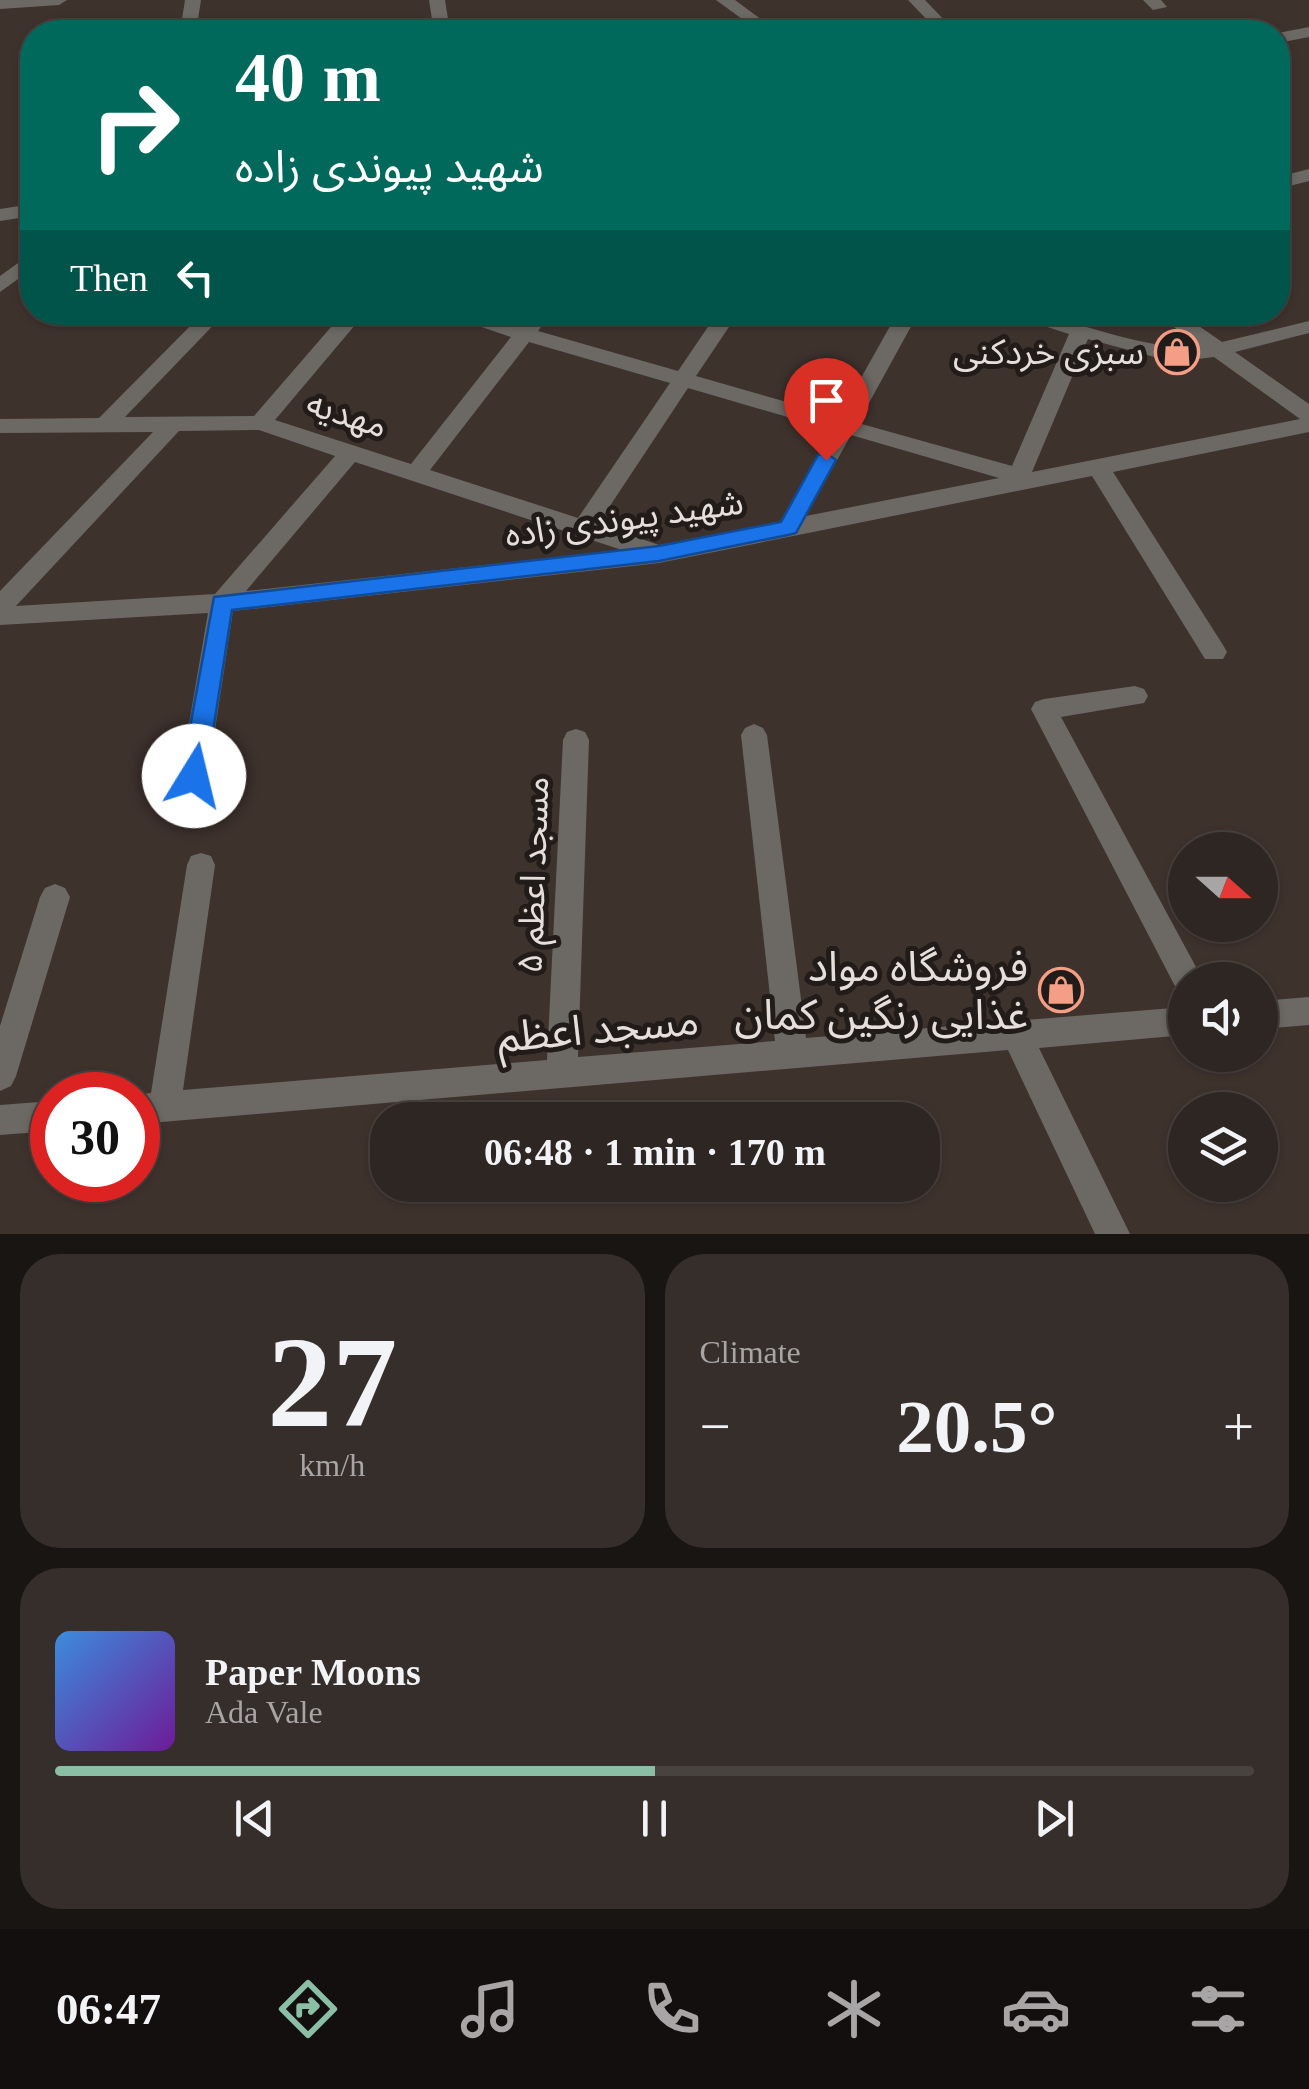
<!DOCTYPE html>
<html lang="en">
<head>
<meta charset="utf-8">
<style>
  :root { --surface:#2e2622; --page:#362e2a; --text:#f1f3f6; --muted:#a7a5a5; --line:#494340; --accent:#8abfa5 }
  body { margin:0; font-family:"Times New Roman","Noto Sans Arabic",serif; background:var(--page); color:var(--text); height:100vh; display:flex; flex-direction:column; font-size:38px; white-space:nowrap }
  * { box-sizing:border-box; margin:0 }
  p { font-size:32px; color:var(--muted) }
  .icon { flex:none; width:55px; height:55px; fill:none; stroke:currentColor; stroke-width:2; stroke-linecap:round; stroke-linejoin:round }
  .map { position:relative; height:1234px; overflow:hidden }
  .details { display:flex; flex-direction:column; gap:20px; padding:20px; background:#191513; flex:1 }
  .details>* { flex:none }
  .top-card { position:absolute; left:20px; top:20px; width:1270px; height:305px; border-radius:40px; box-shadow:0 2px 8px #0004,0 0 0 2px var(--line); background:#00695c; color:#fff; overflow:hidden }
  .needle { width:65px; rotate:111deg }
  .buttons { position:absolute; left:1168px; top:832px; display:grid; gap:20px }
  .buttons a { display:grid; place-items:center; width:110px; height:110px; border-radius:50%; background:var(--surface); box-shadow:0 2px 8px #0004,0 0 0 2px var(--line); font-size:50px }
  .speed { position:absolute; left:30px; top:1072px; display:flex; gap:20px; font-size:50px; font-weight:700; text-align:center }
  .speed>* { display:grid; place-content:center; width:130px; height:130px; border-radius:50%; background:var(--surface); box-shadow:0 2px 8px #0004,0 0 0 2px var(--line); line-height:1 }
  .speed .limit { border:15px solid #d22; background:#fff; color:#111 }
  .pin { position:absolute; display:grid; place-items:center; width:85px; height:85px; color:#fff; margin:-102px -42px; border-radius:50% 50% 50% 0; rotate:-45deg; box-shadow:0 0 10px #0007 }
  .pin .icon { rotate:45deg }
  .me { position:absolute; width:110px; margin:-55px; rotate:9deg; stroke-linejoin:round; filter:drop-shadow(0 0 8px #0008) }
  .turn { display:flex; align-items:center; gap:35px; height:210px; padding:0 50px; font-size:45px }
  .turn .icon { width:130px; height:130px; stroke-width:2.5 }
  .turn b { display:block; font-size:70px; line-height:85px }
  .then { display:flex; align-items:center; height:95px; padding:0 50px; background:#0003; gap:20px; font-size:38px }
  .big { font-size:75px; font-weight:800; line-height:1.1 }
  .details .tile { flex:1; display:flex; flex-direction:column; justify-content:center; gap:15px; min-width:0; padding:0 35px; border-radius:40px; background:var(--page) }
  .details .dial { align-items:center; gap:0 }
  .dial b { font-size:130px; line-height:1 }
  .song { display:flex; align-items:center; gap:30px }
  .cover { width:120px; height:120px; border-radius:15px; background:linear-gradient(135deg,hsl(210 70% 55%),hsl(280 70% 35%)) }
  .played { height:10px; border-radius:5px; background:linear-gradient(90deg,var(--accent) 50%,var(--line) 50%) }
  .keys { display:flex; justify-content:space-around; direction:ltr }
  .heat { display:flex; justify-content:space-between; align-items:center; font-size:55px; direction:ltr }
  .details .tiles { flex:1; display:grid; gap:20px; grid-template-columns:1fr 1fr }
  .tile:last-child { grid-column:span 2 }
  .trip { position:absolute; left:370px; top:1102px; width:570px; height:100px; border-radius:40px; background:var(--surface); box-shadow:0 2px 8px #0004,0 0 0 2px var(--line); font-weight:800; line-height:100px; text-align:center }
  .dock { display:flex; height:160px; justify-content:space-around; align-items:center; background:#120f0e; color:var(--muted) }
  .dock .icon { width:70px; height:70px }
  .dock .selected { color:var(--accent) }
  .dock b { font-size:45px; color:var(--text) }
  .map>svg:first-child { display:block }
</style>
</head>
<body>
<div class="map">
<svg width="1309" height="1234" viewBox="0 0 1309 1234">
  <rect width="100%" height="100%" fill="#3e322d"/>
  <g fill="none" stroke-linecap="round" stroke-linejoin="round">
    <path fill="#6c6964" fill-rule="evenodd" d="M 0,0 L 67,0 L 59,5 L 0,9 Z
      M 185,0 L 201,0 L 196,32 L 180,32 Z
      M 429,0 L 445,0 L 450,32 L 434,32 Z
      M 716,0 L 735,0 L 778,32 L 760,32 Z
      M 908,0 L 925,0 L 948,24 L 934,27 Z
      M 1143,0 L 1161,0 L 1167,7 L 1153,10 Z
      M 1309,27 L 1309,37 L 1278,43 L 1278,33 Z
      M 1309,169 L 1309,181 L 1278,189 L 1278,177 Z
      M 32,204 L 32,216 L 0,221 L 0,209 Z
      M 32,253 L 32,269 L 0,292 L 0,276 Z
      M 204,312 L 226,312 L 125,417 L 254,416 L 344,312 L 366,312 L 275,420 L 411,464 L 511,337 L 438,312 L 473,312 L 520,326 L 531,312 L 552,312 L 538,331 L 678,371 L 718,312 L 739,312 L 696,376 L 839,417 L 898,312 L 919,312 L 858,423 L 1012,466 L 1069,334 L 1000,312 C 1069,312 1136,352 1198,346 L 1155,312 L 1179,312 L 1222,342 L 1309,321 L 1309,333 L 1235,352 L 1309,404 L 1309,432 L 1113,472 L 1223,645 L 1227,652 L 1223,659 L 1205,659 L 1092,476 L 659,563 L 233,611 L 208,776 L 204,784 L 194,787 L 184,784 L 180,776 L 208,613 L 0,625 L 0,591 L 153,432 L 0,433 L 0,419 L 99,418 ZM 1088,339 L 1173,362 L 1214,357 L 1300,419 L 1032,472 ZM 529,342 L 670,383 L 578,518 L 430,470 ZM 688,388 L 832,430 L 780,522 L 659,545 L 598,524 ZM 259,430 L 335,456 L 215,594 L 16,606 L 179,431 ZM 851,435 L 999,478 L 806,516 ZM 355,462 L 622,550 L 246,591 Z
      M 1135,686 L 1144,689 L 1148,696 L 1144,703 L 1061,717 L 1203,980 L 1185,980 L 1185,992 L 1177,990 L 1031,709 L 1035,702 L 1044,699 Z
      M 754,724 L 763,728 L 767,735 L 806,1038 L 1185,1007 L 1185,1035 L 1039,1048 L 1130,1234 L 1095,1234 L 1008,1050 L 138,1124 L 135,1095 L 151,1093 L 187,865 L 191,856 L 201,853 L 211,856 L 215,865 L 183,1090 L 547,1060 L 563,740 L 567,732 L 576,729 L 585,732 L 589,740 L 578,1057 L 775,1041 L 741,735 L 745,728 Z
      M 55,884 L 65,888 L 70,897 L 16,1076 L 11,1086 L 0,1091 L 0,1026 L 40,897 L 45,888 Z
      M 1309,997 L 1309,1025 L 1260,1029 L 1260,1001 Z
      M 52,1101 L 52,1131 L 0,1135 L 0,1105 Z"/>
  </g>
  <path fill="#1a73e8" stroke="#114b97" stroke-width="2.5" d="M 826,453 L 836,460 L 796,533 L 788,535 L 659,561 L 232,610 L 206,776 L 203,783 L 185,783 L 181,776 L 214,597 L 659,546 L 781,522 L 818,455 Z"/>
  <defs>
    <symbol id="shop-ring" viewBox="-11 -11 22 22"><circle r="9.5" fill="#211c19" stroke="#f49e86" stroke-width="1.5"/><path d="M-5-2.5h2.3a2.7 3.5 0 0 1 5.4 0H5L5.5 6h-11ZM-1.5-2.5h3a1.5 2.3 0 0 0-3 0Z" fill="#f49e86"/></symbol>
  </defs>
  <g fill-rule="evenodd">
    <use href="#shop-ring" x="1152" y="327" width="50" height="50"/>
    <use href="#shop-ring" x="1036" y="965" width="50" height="50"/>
  </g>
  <g text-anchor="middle" stroke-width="10" stroke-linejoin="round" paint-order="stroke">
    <g font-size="35" fill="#e6deda" stroke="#211c19" text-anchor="end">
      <text x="1144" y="364">سبزی خردکنی</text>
    </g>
    <g font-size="35" fill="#e6deda" stroke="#211c19">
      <text transform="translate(347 414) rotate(18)" y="12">مهدیه</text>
      <text transform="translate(624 518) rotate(-8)" y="12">شهید پیوندی زاده</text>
      <text transform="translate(533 875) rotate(-88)" y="12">مسجد اعظم ۵</text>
    </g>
    <g font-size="42" fill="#e6deda" stroke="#211c19" text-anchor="end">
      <text x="1028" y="981">فروشگاه مواد<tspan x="1028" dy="48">غذایی رنگین کمان</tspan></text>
    </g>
    <g font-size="42" fill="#e6deda" stroke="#211c19">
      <text transform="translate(598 1028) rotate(-5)" y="15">مسجد اعظم</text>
    </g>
  </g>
</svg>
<div class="buttons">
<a><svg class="needle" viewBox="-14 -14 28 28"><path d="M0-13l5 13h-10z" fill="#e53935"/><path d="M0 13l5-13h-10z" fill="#a7a5a5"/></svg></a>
<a><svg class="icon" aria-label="sound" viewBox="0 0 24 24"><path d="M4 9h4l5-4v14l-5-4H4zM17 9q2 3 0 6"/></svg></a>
<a><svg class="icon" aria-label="layers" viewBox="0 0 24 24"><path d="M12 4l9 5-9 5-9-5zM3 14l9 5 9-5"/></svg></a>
</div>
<div class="speed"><div class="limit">30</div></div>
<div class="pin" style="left:826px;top:460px;background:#d93025"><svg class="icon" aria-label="arrive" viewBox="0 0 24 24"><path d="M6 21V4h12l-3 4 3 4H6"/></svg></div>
<svg class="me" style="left:194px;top:776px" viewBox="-20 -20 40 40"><circle r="19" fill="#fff"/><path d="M0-13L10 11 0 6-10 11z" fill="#1a73e8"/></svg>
<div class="trip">06:48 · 1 min · 170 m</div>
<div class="top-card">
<div class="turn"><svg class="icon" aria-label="right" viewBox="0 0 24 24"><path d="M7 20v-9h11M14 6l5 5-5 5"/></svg><div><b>40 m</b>شهید پیوندی زاده</div></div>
<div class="then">Then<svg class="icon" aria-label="left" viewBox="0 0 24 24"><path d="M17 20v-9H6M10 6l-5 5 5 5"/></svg></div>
</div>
</div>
<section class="details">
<div class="tiles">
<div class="tile dial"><b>27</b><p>km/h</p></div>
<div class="tile"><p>Climate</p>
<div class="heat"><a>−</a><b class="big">20.5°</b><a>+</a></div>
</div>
<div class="tile">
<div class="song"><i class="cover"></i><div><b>Paper Moons</b><p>Ada Vale</p></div></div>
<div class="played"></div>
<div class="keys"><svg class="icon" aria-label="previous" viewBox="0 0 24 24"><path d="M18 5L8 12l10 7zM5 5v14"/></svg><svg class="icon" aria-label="pause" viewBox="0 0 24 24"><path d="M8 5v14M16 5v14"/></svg><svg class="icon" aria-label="next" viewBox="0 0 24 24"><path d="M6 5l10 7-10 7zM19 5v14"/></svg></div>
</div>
</div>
</section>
<nav class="dock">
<b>06:47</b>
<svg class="icon selected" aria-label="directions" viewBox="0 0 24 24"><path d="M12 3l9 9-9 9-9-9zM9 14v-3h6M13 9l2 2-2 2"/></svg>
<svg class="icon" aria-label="music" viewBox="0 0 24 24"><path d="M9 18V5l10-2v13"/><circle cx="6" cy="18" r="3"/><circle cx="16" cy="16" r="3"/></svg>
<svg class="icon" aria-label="phone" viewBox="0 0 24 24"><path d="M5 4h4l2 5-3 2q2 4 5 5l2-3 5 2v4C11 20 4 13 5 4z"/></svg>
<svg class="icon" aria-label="climate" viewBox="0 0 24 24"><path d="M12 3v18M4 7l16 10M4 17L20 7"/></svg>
<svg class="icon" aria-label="car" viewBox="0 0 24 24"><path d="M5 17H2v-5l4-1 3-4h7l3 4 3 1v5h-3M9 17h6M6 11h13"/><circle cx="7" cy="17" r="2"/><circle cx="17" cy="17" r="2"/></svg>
<svg class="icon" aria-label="filters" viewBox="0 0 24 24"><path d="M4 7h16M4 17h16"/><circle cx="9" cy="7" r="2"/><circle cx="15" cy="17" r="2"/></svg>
</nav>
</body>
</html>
